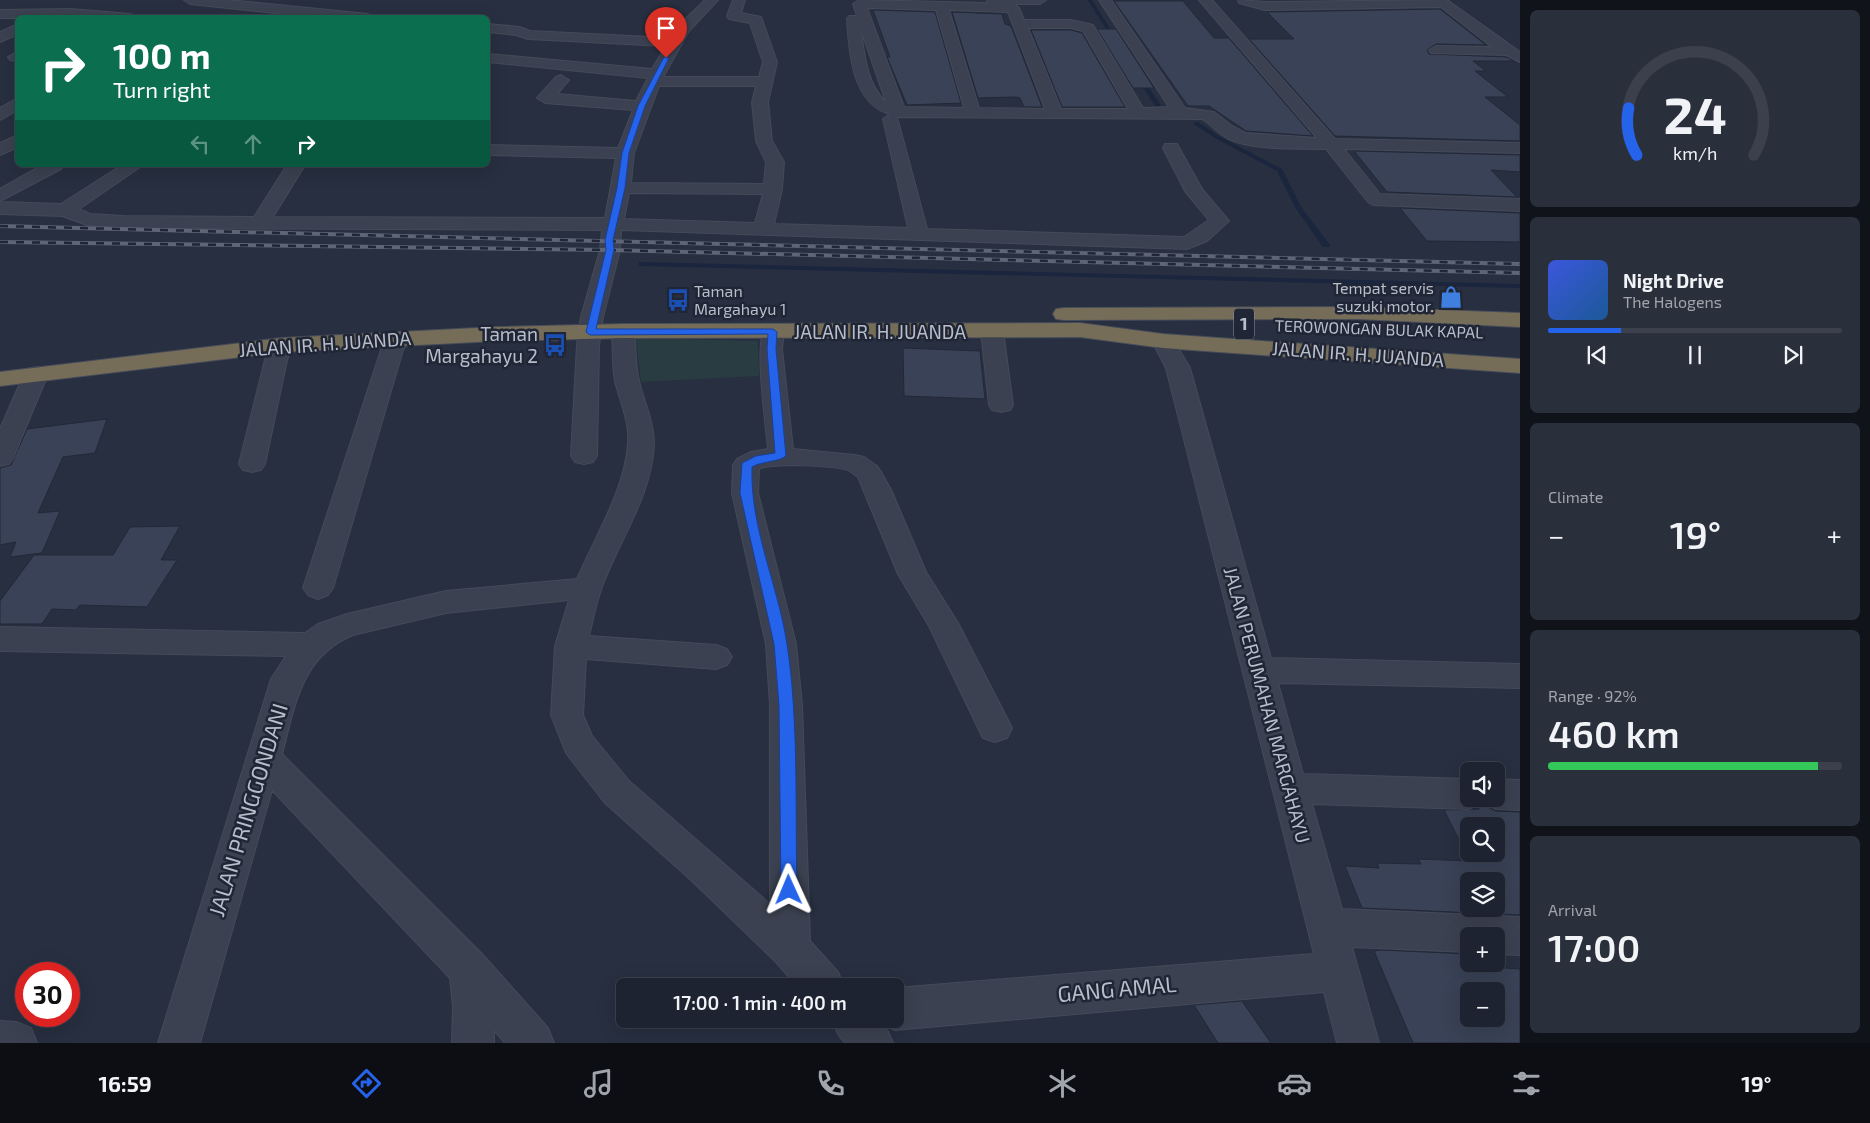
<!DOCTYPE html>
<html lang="en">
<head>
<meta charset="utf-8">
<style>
  :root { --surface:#1d2330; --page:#2a2f3c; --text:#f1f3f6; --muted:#a0a4ab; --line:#3b404c; --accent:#2563eb }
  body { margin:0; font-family:"Exo 2",sans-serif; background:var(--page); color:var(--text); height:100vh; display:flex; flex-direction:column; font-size:19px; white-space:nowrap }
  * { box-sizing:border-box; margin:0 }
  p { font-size:16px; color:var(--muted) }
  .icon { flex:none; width:28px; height:28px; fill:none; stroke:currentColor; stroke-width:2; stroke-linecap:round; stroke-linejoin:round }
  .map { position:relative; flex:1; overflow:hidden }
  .side { display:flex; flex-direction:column; gap:10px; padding:10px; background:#10131a; width:350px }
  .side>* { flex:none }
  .top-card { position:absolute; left:15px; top:15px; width:475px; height:152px; border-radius:8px; box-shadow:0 5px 20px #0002,0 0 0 1px var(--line); background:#0b6e4f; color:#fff; overflow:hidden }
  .buttons { position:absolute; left:1460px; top:762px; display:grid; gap:10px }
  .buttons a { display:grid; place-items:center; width:45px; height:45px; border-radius:8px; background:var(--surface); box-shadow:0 5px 20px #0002,0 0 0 1px var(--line); font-size:25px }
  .speed { position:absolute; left:15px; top:962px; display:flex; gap:10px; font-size:25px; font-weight:700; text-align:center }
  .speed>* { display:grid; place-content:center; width:65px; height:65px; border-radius:50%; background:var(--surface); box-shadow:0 5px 20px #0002,0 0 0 1px var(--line); line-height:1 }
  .speed .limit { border:8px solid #d22; background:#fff; color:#111 }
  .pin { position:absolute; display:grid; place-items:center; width:42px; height:42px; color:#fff; margin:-51px -21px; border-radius:50% 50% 50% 0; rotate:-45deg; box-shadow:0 0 5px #0007 }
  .pin .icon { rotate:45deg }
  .me { position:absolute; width:55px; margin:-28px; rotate:359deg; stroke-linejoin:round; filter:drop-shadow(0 0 4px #0008) }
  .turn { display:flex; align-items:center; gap:18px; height:105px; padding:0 15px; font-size:22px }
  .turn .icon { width:65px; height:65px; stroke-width:2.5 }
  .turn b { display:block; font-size:35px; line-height:42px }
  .lanes { display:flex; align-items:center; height:48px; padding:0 15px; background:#0003; justify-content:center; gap:25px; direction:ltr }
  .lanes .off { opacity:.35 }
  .big { font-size:38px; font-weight:600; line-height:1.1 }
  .side .card { flex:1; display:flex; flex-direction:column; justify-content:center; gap:8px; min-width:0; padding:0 18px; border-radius:8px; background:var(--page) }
  .side .dial { align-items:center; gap:0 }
  .dial svg { height:130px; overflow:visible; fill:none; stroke:var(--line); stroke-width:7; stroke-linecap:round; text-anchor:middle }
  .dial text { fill:var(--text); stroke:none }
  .song { display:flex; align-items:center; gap:15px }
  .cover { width:60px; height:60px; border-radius:8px; background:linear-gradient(135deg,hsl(230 70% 55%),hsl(210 70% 35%)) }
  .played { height:5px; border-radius:2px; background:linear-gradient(90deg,var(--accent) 25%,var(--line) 25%) }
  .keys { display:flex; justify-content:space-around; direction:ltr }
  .heat { display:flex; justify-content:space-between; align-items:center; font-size:28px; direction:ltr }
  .charge { height:8px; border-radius:4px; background:linear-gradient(90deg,#34c759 92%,var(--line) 0) }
  .trip { position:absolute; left:616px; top:978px; width:288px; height:50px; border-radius:8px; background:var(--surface); box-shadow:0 5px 20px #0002,0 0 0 1px var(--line); font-weight:600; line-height:50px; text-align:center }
  .menu { display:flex; height:80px; justify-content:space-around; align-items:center; background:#0c0e13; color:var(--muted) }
  .menu .icon { width:35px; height:35px }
  .menu .current { color:var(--accent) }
  .menu b { font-size:22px; color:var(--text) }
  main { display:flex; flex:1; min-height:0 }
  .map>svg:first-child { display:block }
</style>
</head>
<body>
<main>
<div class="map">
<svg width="1520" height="1043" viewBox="0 0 1520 1043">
  <rect width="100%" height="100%" fill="#272f40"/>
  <path fill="#293c41" d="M 636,338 L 758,341 L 759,376 L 641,382 Z"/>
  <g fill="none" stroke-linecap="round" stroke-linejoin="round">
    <path fill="#1a253e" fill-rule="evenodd" d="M 1088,0 L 1092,0 L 1117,40 L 1113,40 Z
      M 1137,76 L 1141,76 L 1161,106 L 1160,107 L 1156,107 L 1136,77 Z
      M 1194,122 L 1198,122 L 1219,136 L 1282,169 L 1301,207 L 1330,245 L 1329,247 L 1323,247 L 1295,207 L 1277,171 L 1215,138 L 1194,124 Z
      M 639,262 L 1520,284 L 1520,288 L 642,266 L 639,266 Z"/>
  </g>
  <path fill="#394256" stroke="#222837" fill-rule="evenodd" d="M 1114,1 L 1183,1 L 1214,38 L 1229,38 L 1313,136 L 1246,131 L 1209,106 L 1188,106 Z
    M 1440,9 L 1486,45 L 1436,44 L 1427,50 L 1429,54 L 1506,57 L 1514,61 L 1473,61 L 1486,71 L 1475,71 L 1508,97 L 1485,97 L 1520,125 L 1520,141 L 1335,136 L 1249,39 L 1294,39 L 1267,12 Z
    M 873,10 L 935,12 L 961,103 L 907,105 L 887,57 L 890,57 Z
    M 952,12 L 1002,14 L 1005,24 L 1011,26 L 1042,107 L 1024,107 L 1020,98 L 1016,97 L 978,98 Z
    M 1097,29 L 1116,29 L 1154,88 L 1133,88 Z
    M 1031,30 L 1071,30 L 1082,33 L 1125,107 L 1062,107 Z
    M 1354,151 L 1520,155 L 1520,172 L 1491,170 L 1517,197 L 1387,192 Z
    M 1400,208 L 1520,213 L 1520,242 L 1427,241 Z
    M 903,348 L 980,351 L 985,399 L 904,396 Z
    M 107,419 L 95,453 L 63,457 L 38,513 L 60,511 L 42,553 L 10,557 L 16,542 L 0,545 L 0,468 L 11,465 L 27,429 Z
    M 180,526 L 161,560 L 177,560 L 147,607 L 80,605 L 76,610 L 52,609 L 42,624 L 0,624 L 0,601 L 34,555 L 113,555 L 130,527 Z
    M 1482,804 L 1496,811 L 1520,812 L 1520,915 L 1362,908 L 1345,866 L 1379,868 L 1377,863 L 1421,864 L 1418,859 L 1470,861 L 1444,810 L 1479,809 L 1478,806 ZM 1469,826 L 1496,826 L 1496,854 L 1469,854 ZM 1469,881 L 1496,881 L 1496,909 L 1469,909 Z
    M 1380,950 L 1469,954 L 1469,964 L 1496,964 L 1498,956 L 1504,968 L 1520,969 L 1520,1043 L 1413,1043 L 1374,951 ZM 1469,991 L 1496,991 L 1496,1019 L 1469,1019 Z
    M 1242,1001 L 1271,1043 L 1218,1043 L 1194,1005 Z"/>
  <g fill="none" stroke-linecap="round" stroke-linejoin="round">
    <defs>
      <path id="minor" d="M 184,0 L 228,0 L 368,14 L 374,18 L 324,18 L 190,4 Z
        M 705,0 L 718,0 L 689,31 L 663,77 L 759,77 L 763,62 L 750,23 L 729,19 L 727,16 L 733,0 L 745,0 L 741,13 L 761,17 L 777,62 L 768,102 L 772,141 L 784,162 L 782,189 L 774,224 L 908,228 L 883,119 L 890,114 C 852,103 849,53 847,19 L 849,16 L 857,16 L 853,4 L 859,0 L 988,3 L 987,0 L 1046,0 L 1040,4 L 1014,4 L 1019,8 L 1024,20 L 1071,20 L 1093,25 L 1143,108 L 1169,107 L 1099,0 L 1111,0 L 1185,108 L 1214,112 L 1232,126 L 1245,133 L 1317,138 L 1199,0 L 1212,0 L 1335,139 L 1520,143 L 1520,153 L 1344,149 L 1380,194 L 1520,199 L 1520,211 L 1373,205 L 1368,202 L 1326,149 C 1298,148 1252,151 1227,138 C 1218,133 1211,124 1202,119 L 897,117 L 927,229 L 1184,237 L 1209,220 L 1185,191 L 1163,148 L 1165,144 L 1177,144 L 1202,189 L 1229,221 L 1207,241 L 1187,249 L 621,230 L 620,250 L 603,317 L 599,345 L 597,456 L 593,462 L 584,464 L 575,462 L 571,456 L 577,345 L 581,317 L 600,250 L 602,230 L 122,228 L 87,225 L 62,216 L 0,214 L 0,202 L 61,204 L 122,165 L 143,165 L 79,209 L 90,214 L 122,216 L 254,217 L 287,165 L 305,165 L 273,217 L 605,218 L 616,158 L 488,155 L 488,145 L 618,148 L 633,110 L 545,103 L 537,98 L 556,77 L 561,75 L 569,80 L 557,94 L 636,101 L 648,78 L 488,62 L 488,54 L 652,69 L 666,46 L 528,39 L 516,35 L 488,32 L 488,24 L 519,27 L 530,31 L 671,38 L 678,26 ZM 867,8 L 936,10 L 964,108 L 904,107 ZM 949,10 L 1008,12 L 1045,109 L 979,108 ZM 1028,28 L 1071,28 L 1083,31 L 1128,109 L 1061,109 ZM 861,30 L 886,102 C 867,85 864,54 861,30 ZM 659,86 L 756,86 L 752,102 L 756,141 L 766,162 L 764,184 L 631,183 L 634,153 ZM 629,193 L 763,194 L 755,223 L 624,219 Z
        M 1238,0 L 1266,2 L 1447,0 L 1520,52 L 1520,62 L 1506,55 L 1431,53 L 1429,50 L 1436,46 L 1492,47 L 1441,7 L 1265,10 L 1239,3 Z
        M 71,9 L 131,14 L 137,18 L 0,18 L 0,10 Z
        M 18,24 L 18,34 L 0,42 L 0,32 Z
        M 18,51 L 18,61 L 10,60 L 8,57 Z
        M 18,98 L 18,110 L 0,120 L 0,108 Z
        M 18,135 L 18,147 L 0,155 L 0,143 Z
        M 42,165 L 64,165 L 61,169 L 0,201 L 0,189 Z
        M 623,324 L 631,326 L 634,331 C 636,347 635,365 639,381 C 644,402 654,422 654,444 C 652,496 619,540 602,587 C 596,603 593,620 589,636 L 716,645 L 727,649 L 732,657 L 727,665 L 716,669 L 586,659 L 583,715 L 592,736 L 629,781 L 770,904 L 770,705 L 766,644 L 732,493 L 733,465 L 737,459 L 751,452 L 768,449 C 766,425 754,344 765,327 L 773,325 L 781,327 L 784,332 L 782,349 L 793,449 L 855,455 L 864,457 L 877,466 L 881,472 L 892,492 L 926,572 L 958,623 L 1012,728 L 1007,738 L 995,742 L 983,738 L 929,626 L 898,574 L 858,477 C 855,475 851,472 848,470 C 834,466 771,462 759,469 L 758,493 L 796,644 L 802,705 L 810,941 L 838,972 L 844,986 L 797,986 L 776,962 L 690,879 L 605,803 L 566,753 L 551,715 L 555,646 L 569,600 L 446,613 L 353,635 C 301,656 295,706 282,754 L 483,955 L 548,1028 L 554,1043 L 505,1043 L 494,1030 L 494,1043 L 452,1043 L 453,1007 L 450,978 L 272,790 L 200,1043 L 158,1043 L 271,679 L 286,656 L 0,651 L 0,627 L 305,633 L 318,624 L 347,614 L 446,591 L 577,579 C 595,537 625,489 628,444 C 630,422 620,402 615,381 C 612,365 613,347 612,331 L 615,326 Z
        M 992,324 L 1000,326 L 1003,331 L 1013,405 L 1010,410 L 1001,412 L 992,410 L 989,405 L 981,331 L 984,326 Z
        M 399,332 L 407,334 L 410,339 L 403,350 L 333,588 L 328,595 L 318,599 L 308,595 L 303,588 L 381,350 L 391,334 Z
        M 1163,334 L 1171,336 L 1190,368 L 1271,658 L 1520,664 L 1520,688 L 1278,683 L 1303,774 L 1469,779 L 1469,799 L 1496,799 L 1496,779 L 1520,780 L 1520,810 L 1496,809 L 1482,802 L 1469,809 L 1312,804 L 1342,909 L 1520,917 L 1520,955 L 1496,954 L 1496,936 L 1469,936 L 1469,952 L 1352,947 L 1379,1043 L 1337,1043 L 1324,992 L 895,1030 L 885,1025 L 893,1043 L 845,1043 L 838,1034 L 832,1019 L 895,1019 L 895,988 L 1314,954 L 1166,368 L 1152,341 L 1155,336 Z
        M 282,338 L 290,340 L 293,345 L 287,360 L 265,464 L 261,470 L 252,472 L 243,470 L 239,464 L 265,360 L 274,340 Z
        M 36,367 L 44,369 L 48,374 L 13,458 L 9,464 L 0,466 L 0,429 L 24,374 L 28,369 Z
        M 0,1021 L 16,1022 L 31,1028 L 37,1043 L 0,1043 Z"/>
      <path id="highway" d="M 1359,307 L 1520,313 L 1520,327 L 1359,319 L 1064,320 L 1056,319 L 1053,314 L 1056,309 L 1064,308 Z
        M 1080,323 L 1163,334 L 1520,359 L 1520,373 L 1163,348 L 1080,337 L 623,338 L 496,341 L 282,352 L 0,386 L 0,372 L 282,338 L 496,327 L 623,324 Z"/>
    </defs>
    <use href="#minor" stroke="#454a59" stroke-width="2"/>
    <use href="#highway" stroke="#464c5a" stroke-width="2"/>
    <use href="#minor" fill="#3b4150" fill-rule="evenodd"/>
    <use href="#highway" fill="#766d58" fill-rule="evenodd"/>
    <defs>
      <path id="rail" d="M 0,226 L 1520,264
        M 0,242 L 610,250 L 1520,273"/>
    </defs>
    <use href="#rail" stroke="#5d6577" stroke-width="4"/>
    <use href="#rail" stroke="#202635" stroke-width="2.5" stroke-dasharray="8" stroke-linecap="butt"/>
  </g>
  <path fill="#2563eb" stroke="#184099" d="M 664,57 L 669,58 L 645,106 L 629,153 L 625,188 L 613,240 L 614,250 L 596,329 L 773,329 L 777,332 L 776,349 L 786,456 C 779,462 762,461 752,467 C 750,528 778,585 787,644 C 799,722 795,811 797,890 L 795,895 L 789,897 L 783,895 L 781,890 L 779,705 L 774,644 L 740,493 L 742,463 L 756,456 L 775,453 L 767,349 L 768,334 L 590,335 L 586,332 L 606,250 L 605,240 L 617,188 L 622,153 L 638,106 Z"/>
  <defs>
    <symbol id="shop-bare" viewBox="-9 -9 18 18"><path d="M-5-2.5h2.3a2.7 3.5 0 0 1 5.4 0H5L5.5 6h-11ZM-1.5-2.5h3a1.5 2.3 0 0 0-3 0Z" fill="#3f7fe0" stroke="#202635" stroke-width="2.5" paint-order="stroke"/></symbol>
    <symbol id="bus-bare" viewBox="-9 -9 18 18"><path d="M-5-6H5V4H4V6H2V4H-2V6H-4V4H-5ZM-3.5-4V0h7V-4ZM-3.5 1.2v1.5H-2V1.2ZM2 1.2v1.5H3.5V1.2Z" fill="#1a4fb4" stroke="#202635" stroke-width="2.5" paint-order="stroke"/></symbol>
  </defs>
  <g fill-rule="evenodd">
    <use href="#shop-bare" x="1435" y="281" width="32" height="32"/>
    <use href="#bus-bare" x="662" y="284" width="32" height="32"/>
    <use href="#bus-bare" x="539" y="329" width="32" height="32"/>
  </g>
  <g text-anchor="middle" stroke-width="5" stroke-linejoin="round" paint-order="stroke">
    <g font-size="16" fill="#b8bdca" stroke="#202635" text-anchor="end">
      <text x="1434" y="294">Tempat servis<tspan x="1434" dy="18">suzuki motor.</tspan></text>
      <text x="694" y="297" text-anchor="start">Taman<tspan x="694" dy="18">Margahayu 1</tspan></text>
    </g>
    <g font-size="16" fill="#b8bdca" stroke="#202635">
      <text transform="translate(1379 329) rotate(2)" y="6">TEROWONGAN BULAK KAPAL</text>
    </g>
    <rect fill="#202635" stroke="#8a909d" stroke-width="1" x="1234" y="308.5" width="20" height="31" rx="4"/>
    <g font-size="18" font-weight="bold" fill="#b8bdca">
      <text x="1244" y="330">1</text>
    </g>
    <g font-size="19" fill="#b8bdca" stroke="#202635">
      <text x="880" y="339">JALAN IR. H. JUANDA</text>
      <text transform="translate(325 344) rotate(-4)" y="7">JALAN IR. H. JUANDA</text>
      <text transform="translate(1358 354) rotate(4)" y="7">JALAN IR. H. JUANDA</text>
      <text transform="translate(1267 705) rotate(75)" y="7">JALAN PERUMAHAN MARGAHAYU</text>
    </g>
    <g font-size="19" fill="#b8bdca" stroke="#202635" text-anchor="end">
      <text x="538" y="341">Taman<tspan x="538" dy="22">Margahayu 2</tspan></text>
    </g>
    <g font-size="22" fill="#b8bdca" stroke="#202635">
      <text transform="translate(248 810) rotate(-73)" y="8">JALAN PRINGGONDANI</text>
      <text transform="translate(1117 989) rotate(-5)" y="8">GANG AMAL</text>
    </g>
  </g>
</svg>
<div class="buttons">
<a><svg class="icon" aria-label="sound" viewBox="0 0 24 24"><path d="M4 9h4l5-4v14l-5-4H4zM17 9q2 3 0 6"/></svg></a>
<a><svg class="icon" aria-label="search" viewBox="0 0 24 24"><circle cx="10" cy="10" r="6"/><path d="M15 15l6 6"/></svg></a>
<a><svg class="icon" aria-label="layers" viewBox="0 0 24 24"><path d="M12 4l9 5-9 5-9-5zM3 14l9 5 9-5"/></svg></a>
<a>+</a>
<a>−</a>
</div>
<div class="speed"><div class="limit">30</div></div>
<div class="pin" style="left:666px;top:58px;background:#d93025"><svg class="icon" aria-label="arrive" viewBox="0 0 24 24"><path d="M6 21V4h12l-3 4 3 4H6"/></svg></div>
<svg class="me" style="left:789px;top:890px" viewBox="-20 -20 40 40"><path d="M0-17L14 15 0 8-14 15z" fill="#2563eb" stroke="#fff" stroke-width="4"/></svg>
<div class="trip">17:00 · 1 min · 400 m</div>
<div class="top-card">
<div class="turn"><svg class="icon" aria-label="right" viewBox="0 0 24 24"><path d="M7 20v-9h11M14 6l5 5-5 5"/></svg><div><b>100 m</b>Turn right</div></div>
<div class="lanes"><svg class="icon off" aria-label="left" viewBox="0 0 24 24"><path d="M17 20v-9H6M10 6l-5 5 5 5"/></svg><svg class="icon off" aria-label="ahead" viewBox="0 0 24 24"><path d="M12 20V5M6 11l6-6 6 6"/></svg><svg class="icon" aria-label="right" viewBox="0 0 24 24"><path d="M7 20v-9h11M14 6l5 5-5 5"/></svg></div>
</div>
</div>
<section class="side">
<div class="card dial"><svg viewBox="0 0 100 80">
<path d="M14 69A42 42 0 1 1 86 69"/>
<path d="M14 69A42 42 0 0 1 9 40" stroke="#2563eb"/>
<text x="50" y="56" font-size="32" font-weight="700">24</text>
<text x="50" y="72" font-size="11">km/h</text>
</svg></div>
<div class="card">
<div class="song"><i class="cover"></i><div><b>Night Drive</b><p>The Halogens</p></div></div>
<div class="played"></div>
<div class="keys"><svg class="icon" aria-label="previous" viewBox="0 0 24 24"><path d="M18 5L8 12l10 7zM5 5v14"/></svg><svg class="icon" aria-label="pause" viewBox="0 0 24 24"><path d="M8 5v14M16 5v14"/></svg><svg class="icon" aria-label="next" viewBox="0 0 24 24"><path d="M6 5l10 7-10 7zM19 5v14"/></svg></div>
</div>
<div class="card"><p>Climate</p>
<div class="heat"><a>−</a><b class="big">19°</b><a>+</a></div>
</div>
<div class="card"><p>Range · 92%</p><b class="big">460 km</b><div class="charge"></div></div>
<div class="card"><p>Arrival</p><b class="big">17:00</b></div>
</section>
</main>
<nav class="menu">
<b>16:59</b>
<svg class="icon current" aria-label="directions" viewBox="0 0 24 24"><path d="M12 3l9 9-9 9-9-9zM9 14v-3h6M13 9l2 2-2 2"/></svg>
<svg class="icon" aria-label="music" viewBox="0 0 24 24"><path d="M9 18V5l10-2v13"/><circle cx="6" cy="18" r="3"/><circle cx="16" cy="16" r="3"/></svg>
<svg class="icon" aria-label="phone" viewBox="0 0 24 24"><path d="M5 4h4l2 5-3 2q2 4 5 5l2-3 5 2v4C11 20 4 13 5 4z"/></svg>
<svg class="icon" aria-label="climate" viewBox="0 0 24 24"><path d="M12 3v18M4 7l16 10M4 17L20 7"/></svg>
<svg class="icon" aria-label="car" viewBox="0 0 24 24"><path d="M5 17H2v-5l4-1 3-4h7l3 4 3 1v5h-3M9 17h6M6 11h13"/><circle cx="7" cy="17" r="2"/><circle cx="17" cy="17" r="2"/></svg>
<svg class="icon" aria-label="filters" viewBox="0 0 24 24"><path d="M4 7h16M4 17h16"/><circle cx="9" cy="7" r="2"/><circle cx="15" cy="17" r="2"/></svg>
<b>19°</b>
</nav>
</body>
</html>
